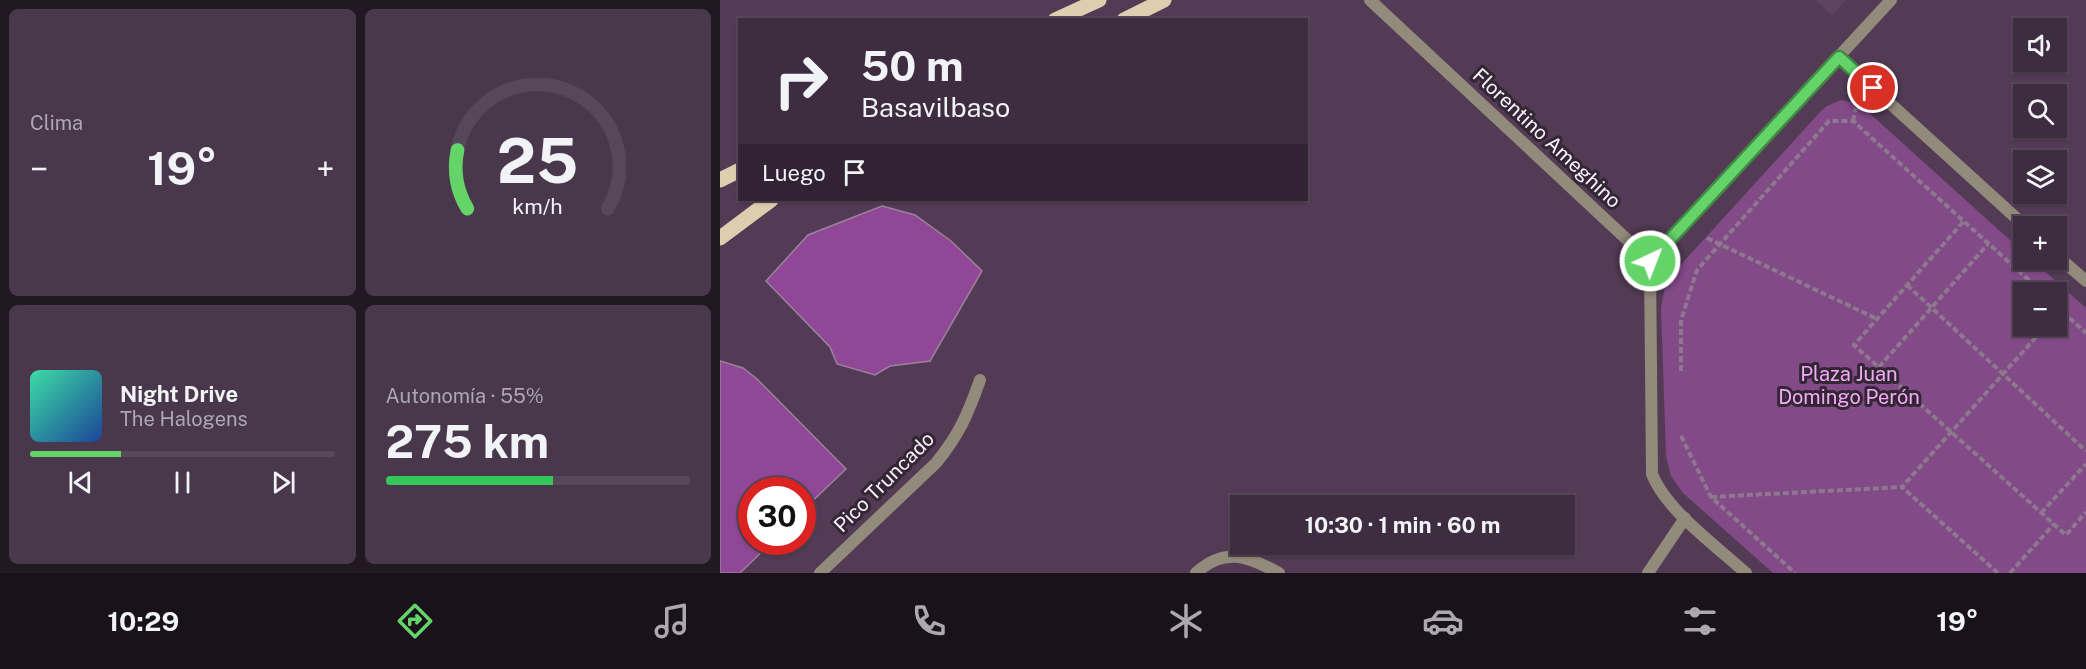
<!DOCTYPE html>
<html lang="es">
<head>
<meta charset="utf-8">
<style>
  :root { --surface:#3e2c40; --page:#49384b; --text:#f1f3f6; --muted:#ada7b1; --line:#574859; --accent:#64d468 }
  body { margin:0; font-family:"Public Sans",sans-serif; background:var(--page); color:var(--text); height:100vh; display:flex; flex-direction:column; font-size:22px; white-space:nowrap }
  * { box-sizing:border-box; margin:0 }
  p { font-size:20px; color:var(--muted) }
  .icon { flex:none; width:33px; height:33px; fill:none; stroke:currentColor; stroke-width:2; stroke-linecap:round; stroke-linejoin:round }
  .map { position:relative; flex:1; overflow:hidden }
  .panel { display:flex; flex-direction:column; gap:9px; padding:9px; background:#221823; width:720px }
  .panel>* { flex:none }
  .top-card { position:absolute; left:18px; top:18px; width:570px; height:183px; border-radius:0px; box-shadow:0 2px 4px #0004,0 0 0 2px var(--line); background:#3e2c40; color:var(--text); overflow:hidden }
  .tools { position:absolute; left:1293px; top:18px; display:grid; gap:12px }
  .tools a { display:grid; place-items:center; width:54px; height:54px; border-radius:0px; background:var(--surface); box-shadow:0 2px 4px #0004,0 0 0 2px var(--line); font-size:30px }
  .speed { position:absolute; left:18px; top:477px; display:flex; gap:12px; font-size:30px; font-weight:700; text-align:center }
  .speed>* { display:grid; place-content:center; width:78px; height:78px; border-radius:50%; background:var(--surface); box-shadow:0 2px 4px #0004,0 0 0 2px var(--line); line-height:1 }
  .speed .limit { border:9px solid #d22; background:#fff; color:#111 }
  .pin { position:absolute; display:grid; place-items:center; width:51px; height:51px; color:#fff; margin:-26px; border:3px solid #fff; border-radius:50%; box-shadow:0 2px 6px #0007 }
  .me { position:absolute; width:66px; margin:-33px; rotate:43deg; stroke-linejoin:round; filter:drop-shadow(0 0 4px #0008) }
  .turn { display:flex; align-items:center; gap:21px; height:126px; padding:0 24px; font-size:27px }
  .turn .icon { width:78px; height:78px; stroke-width:2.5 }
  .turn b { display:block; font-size:42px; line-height:51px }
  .then { display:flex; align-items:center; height:57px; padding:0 24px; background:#0003; gap:12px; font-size:22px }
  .big { font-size:45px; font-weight:700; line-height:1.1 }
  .panel .card { flex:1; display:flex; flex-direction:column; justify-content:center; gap:9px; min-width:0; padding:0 21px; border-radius:9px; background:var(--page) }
  .panel .dial { align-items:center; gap:0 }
  .dial svg { height:156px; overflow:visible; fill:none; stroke:var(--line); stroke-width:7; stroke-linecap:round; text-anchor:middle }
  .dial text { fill:var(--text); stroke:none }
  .song { display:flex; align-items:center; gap:18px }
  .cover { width:72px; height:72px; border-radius:9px; background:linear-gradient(135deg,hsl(160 70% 55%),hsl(220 70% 35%)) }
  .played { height:6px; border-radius:3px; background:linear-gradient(90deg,var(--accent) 30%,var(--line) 30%) }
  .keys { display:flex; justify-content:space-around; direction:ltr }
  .heat { display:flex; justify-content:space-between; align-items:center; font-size:33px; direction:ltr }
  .charge { height:9px; border-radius:4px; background:linear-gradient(90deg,#34c759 55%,var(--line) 0) }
  .panel .tiles { flex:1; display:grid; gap:9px; grid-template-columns:repeat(2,1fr) }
  .trip { position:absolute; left:510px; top:495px; width:345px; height:60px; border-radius:0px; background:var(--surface); box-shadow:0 2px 4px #0004,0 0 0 2px var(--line); font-weight:700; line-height:60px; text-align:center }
  .tabs { display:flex; height:96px; justify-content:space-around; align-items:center; background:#19121a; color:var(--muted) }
  .tabs .icon { width:42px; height:42px }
  .tabs .on { color:var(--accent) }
  .tabs b { font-size:27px; color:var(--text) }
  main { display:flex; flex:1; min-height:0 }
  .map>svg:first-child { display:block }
</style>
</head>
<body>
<main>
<section class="panel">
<div class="tiles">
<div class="card"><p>Clima</p>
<div class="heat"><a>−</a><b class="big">19°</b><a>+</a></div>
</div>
<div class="card dial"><svg viewBox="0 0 100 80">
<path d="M14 69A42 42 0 1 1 86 69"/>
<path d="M14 69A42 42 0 0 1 9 39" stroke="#64d468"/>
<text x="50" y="56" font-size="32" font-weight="700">25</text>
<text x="50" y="72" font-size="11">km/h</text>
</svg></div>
<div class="card">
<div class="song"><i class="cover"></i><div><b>Night Drive</b><p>The Halogens</p></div></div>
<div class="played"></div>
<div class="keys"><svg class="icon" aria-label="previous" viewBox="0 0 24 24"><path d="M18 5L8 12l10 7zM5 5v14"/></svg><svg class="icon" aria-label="pause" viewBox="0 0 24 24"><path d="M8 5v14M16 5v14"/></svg><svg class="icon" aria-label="next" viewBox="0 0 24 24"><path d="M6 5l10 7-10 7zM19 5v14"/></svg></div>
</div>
<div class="card"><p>Autonomía · 55%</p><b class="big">275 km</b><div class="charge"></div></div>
</div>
</section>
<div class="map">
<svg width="1366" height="573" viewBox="0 0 1366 573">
  <rect width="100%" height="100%" fill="#533b55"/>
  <path fill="#604262" d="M 1095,0 L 1126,0 L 1112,15 Z"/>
  <path fill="#834a88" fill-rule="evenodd" d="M 1121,100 L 1137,103 L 1146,110 L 1303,252 L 1304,260 L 1312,260 L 1366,308 L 1366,573 L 1053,573 L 963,493 L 951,476 L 946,456 L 941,307 L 945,288 L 956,270 L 1101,111 L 1107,106 ZM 1304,292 L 1336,292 L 1336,326 L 1304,326 Z"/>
  <path fill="#904796" stroke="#9c809e" stroke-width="1.5" d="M 162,206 L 195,215 L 231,241 L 262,271 L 210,361 L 170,366 L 155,375 L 117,364 L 110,347 L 46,281 L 88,235 Z
    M 0,361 L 23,368 L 37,379 L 126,469 L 82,511 L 82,490 L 32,490 L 32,542 L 52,542 L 20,573 L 0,573 Z"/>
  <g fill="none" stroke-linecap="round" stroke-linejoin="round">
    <path stroke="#8d788e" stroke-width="4" stroke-dasharray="6 3" stroke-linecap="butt" d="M 1133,121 L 1136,108
      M 1243,222 L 1134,345 L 1346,535 L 1366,512
      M 987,238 L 1157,319
      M 1187,285 L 1366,451
      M 1336,306 L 1366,333
      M 1159,367 L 1268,244
      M 961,371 L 961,320 L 977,270 L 1109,121 L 1133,121 L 1322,292
      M 961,436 L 991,497 L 1075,573
      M 991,497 L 1182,487
      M 1321,513 L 1366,464
      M 1278,573 L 1182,487 L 1326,326
      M 1290,573 L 1334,524"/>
    <path stroke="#928a7b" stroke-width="12" d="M 650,0 L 930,261 L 932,474 C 946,510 996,546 1026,573
      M 1119,57 L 1305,226
      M 1336,255 L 1366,281
      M 930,261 L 1171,0
      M 100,573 L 216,463 C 239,435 248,414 260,380
      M 476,573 C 505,546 529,557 559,573
      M 928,573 L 965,518"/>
    <path stroke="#deceaf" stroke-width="15" d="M 335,20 L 379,0
      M 404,20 L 444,0
      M 0,180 L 20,170
      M 0,238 L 51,200"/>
  </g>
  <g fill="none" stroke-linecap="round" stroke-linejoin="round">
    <defs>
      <path id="route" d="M 930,261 L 1119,57 L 1153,88"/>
    </defs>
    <use href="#route" stroke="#418a44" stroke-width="15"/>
    <use href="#route" stroke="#64d468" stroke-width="10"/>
  </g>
  <g text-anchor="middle" stroke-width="6" stroke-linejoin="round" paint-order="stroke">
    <g font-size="20" fill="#fdeefe" stroke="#322733">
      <text transform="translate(827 138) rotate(43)" y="7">Florentino Ameghino</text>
      <text transform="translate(164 482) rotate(-45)" y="7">Pico Truncado</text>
    </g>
    <g font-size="20" fill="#f6a9fb" stroke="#322733">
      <text x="1129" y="381">Plaza Juan<tspan x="1129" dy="23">Domingo Perón</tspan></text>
    </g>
  </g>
</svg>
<div class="tools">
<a><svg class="icon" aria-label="sound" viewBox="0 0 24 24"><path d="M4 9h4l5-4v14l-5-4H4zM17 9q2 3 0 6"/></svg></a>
<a><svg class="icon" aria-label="search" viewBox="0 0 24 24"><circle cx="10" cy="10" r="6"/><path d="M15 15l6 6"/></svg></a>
<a><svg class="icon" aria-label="layers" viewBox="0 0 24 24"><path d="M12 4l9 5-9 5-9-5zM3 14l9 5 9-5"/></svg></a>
<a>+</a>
<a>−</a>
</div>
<div class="speed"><div class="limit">30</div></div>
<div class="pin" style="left:1153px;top:88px;background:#d93025"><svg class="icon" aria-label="arrive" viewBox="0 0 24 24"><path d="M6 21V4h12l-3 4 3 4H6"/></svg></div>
<svg class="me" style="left:930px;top:261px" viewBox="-20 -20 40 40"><circle r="17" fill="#64d468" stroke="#fff" stroke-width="3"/><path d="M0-11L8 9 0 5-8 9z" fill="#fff"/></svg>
<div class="trip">10:30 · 1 min · 60 m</div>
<div class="top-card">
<div class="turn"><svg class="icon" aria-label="right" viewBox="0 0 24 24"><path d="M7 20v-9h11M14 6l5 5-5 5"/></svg><div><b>50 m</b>Basavilbaso</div></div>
<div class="then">Luego<svg class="icon" aria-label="arrive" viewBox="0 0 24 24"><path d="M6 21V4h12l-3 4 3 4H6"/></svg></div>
</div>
</div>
</main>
<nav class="tabs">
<b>10:29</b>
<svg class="icon on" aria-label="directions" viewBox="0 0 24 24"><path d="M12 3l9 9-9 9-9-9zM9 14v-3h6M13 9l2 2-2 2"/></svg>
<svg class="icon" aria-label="music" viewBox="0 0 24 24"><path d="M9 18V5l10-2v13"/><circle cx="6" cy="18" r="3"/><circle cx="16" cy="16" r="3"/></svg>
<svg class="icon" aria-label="phone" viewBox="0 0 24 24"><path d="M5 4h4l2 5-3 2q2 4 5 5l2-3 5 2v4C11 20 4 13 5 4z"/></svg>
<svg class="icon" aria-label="climate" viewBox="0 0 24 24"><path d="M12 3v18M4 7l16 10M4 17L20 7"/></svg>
<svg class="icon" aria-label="car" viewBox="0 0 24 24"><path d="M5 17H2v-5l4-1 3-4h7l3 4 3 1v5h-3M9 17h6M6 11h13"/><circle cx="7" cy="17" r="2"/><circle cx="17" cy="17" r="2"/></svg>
<svg class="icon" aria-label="filters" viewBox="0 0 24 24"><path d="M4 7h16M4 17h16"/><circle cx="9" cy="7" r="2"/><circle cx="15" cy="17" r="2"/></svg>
<b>19°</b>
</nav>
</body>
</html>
